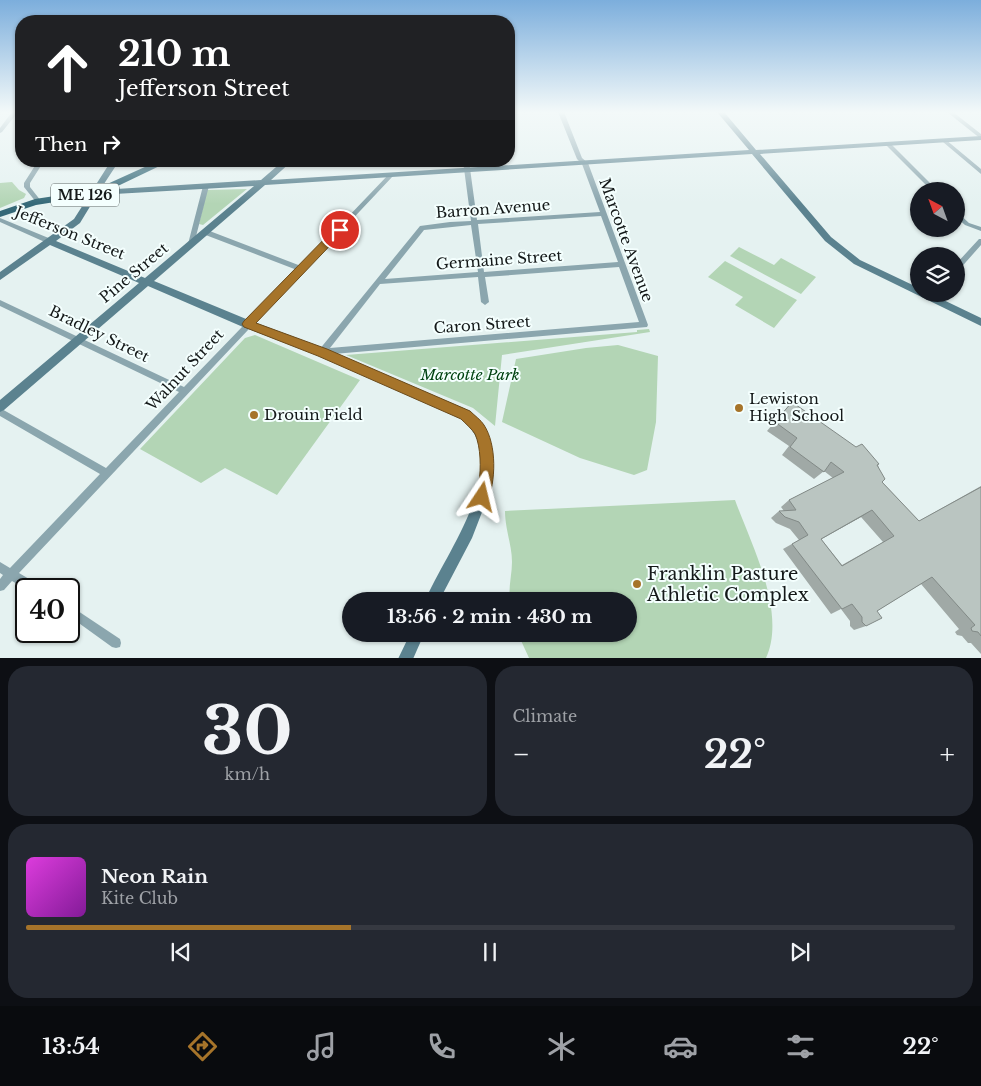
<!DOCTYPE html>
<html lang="en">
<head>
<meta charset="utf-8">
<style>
  :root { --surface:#171b24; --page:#242831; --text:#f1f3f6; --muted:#9ea1a6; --line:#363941; --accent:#a6742a }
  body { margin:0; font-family:"Libre Baskerville",serif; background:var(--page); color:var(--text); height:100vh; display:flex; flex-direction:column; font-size:19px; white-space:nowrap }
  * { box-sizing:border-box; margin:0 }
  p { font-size:16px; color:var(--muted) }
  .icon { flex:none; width:28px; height:28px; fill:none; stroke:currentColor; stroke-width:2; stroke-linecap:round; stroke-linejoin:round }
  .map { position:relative; height:658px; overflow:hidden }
  .panel { display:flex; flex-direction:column; gap:8px; padding:8px; background:#0d0f14; flex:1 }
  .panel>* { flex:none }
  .hud { position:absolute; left:15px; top:15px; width:500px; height:152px; border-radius:20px; box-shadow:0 1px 4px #0004; background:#202124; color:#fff; overflow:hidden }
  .needle { width:32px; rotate:319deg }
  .controls { position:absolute; left:910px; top:182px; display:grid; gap:10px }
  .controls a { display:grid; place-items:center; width:55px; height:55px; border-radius:50%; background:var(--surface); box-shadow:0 1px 4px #0004; font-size:25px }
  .speed { position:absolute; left:15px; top:578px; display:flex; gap:10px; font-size:25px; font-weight:700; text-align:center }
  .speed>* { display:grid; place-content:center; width:65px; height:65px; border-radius:50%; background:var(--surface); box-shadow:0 1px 4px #0004; line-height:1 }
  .speed .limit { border:2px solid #111; border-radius:8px; background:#fff; color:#111 }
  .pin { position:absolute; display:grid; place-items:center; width:42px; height:42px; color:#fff; margin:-21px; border:2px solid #fff; border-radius:50%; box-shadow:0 1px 5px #0007 }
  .me { position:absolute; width:55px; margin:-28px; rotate:10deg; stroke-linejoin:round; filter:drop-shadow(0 0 4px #0008) }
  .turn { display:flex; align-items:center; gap:18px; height:105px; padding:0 20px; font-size:22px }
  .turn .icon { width:65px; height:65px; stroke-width:2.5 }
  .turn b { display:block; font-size:35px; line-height:42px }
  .then { display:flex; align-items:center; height:48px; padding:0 20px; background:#0003; gap:10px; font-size:19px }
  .big { font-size:38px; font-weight:700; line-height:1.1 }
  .panel .card { flex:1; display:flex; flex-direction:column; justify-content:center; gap:8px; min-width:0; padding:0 18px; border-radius:20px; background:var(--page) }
  .panel .dial { align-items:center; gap:0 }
  .dial b { font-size:65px; line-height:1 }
  .song { display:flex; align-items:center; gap:15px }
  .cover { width:60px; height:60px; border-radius:8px; background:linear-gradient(135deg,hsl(300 70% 55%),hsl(290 70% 35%)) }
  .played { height:5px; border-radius:2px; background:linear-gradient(90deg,var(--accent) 35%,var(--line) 35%) }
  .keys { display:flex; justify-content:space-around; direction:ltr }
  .heat { display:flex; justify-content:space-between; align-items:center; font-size:28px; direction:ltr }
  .panel .tiles { flex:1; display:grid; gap:8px; grid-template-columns:1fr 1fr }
  .card:last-child { grid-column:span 2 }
  .trip { position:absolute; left:342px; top:592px; width:295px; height:50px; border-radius:25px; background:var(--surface); box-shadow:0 1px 4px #0004; font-weight:700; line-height:50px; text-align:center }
  .tab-bar { display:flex; height:80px; justify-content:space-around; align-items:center; background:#090b0e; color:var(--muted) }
  .tab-bar .icon { width:35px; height:35px }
  .tab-bar .selected { color:var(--accent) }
  .tab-bar b { font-size:22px; color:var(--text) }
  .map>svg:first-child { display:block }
</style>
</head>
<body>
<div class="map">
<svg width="981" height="659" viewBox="0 0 981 659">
  <rect width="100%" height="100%" fill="#e5f2f1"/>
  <path fill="#b3d5b5" d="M 12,182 L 19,190 L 26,194 L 24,198 L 0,208 L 0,183 Z
    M 247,189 L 203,225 L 199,224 L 207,190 Z
    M 739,247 L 774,265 L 781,258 L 816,277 L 801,294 L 730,256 Z
    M 725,261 L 797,300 L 774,328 L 735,305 L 743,297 L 708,277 Z
    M 649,329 L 650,332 L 502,355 L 495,426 L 473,408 L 346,355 L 637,332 L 637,330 Z
    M 255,335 L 360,380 L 277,495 L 225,468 L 201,483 L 140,449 L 245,338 Z
    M 618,345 L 658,356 L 656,422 L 647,470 L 634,475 L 580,458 L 502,422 L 516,359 L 586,348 Z
    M 735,500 C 751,544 787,612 766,658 L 529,658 L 518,634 L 629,634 L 629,601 L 510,601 C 508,588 512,575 512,562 C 512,545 505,529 505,511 Z"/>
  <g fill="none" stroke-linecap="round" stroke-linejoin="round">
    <path fill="#8ba6ae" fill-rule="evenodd" d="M 12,112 L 18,112 L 2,132 L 0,133 L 0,128 Z
      M 558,112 L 564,112 L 582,158 L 588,163 L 648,325 L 647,327 L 322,355 L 319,354 L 318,352 L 319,350 L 420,226 L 450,222 L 471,221 L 463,161 L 469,161 L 477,220 L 600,212 L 582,164 L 577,159 ZM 601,216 L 618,262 L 484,272 L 478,224 ZM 471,225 L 478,272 L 385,279 L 424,230 ZM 619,267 L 639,322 L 330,348 L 380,284 L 478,277 L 481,302 L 485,305 L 489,302 L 485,277 Z
      M 947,112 L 953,112 L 981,134 L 981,139 Z
      M 945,139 L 981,169 L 981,174 L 943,142 L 943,140 Z
      M 888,142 L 890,143 L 938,191 L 932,191 L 886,145 L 886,143 Z
      M 38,161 L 44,161 L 30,183 L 30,187 L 41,201 L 38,203 L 36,202 L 24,187 L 24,183 Z
      M 391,173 L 394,175 L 393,176 L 19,573 L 39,585 L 40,589 L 26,589 L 12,581 L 4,590 L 0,591 L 0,579 L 3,575 L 0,573 L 0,562 L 10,568 L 100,474 L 0,416 L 0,408 L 106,468 L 179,392 L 0,306 L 0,300 L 184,387 L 297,270 L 203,234 L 202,232 L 203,230 L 207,230 L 301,266 L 389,174 Z
      M 206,184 L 209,186 L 194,244 L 191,246 L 188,244 L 203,186 Z
      M 956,211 L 969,223 L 981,227 L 981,231 L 965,225 L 956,217 Z
      M 0,218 L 51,239 L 52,241 L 51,243 L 47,243 L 0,222 Z
      M 979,239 L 981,239 L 981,245 L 958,271 L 956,271 L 956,264 Z
      M 69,605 L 120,639 L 121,643 L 120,647 L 116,648 L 112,647 L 69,616 Z"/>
    <path fill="#5b828f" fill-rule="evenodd" d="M 717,112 L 724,112 L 756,150 L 981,136 L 981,140 L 760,154 L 831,237 L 860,260 L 919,288 L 919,294 L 931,294 L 981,318 L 981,326 L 854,264 L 825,241 L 752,154 L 265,185 L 154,281 L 251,321 L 326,349 L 470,411 L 487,434 L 493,456 L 491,481 L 484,507 L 472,538 L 439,601 L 425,601 C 444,556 498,487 476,437 C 473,430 466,424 462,419 L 318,355 L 243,327 L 148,286 L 4,410 L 0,412 L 0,400 L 139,283 L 50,245 L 0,280 L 0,272 L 74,219 L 111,161 L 119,161 L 100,190 L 261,180 L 283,161 L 292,161 L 271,180 L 749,150 ZM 254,186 L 145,278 L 56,241 L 80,223 L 97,195 Z
      M 410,634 L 424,634 L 413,659 L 398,659 Z"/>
    <path fill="#356978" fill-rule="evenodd" d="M 158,161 L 170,161 L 99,195 L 36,205 L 0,217 L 0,211 L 35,199 L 94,190 Z"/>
  </g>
  <path fill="#a0a9a6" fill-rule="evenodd" d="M 792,402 L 878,465 L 882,482 L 919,521 L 981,486 L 981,654 L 971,643 L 968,643 L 962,636 L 957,635 L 955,632 L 959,629 L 921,584 L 877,611 L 866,626 L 854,630 L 850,626 L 850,621 L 841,609 L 831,614 L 783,549 L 799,540 L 790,529 L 776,523 L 771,518 L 779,511 L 784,511 L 781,507 L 789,500 L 833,478 L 824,471 L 814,479 L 782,455 L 789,446 L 767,431 ZM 861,517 L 883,542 L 842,565 L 821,539 Z"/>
  <path fill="#828a87" d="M 872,510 L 861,517 L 811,545 L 821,539 Z"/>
  <path fill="#bac5c1" stroke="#828a87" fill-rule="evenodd" d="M 792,402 L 856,447 L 862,444 L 879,464 L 877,465 L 885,479 L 882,482 L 919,521 L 981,487 L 981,636 L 978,632 L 972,631 L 971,628 L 975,625 L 932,577 L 877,611 L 882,618 L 866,626 L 862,622 L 862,617 L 852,604 L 842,609 L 792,544 L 808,535 L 799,522 L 785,517 L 779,511 L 796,510 L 789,500 L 844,472 L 831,462 L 824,472 L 790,447 L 797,438 L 775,422 ZM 872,510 L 894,536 L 842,566 L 821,539 Z"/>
  <linearGradient id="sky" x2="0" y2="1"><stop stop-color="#7caedc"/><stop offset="0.55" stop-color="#f3f9f9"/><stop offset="1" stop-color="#f3f9f9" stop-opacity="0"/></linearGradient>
  <rect width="981" height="204" fill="url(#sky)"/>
  <path fill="#a6742a" stroke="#6c4b1b" d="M 340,226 L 344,230 L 343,232 L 256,323 L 327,349 L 470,411 C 475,416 481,420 484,425 C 497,445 496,482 487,502 L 482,504 L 477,502 C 474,495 477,490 479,482 C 481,469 481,447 475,434 C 472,429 466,424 461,419 L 318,356 L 244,327 L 242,324 L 244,321 L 336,227 Z"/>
  <g fill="#a6742a" stroke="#f4fffe" stroke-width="2">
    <circle cx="739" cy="408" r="5"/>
    <circle cx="254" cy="415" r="5"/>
    <circle cx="637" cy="584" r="5"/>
  </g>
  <g text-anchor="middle" stroke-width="4" stroke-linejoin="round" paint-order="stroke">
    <rect fill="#f4fffe" stroke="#575e5e" stroke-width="1" x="51" y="183.5" width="68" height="23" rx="4"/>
    <g font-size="14" font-weight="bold" fill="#141919">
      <text x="85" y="200">ME 126</text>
    </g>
    <g font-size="15" fill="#141919" stroke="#f4fffe">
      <text transform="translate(493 209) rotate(-4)" y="5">Barron Avenue</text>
      <text transform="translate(70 233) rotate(22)" y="5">Jefferson Street</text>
      <text transform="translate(626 240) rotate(70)" y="5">Marcotte Avenue</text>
      <text transform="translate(499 260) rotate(-4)" y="5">Germaine Street</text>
      <text transform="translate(134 273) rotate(-40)" y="5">Pine Street</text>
      <text transform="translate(482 325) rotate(-4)" y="5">Caron Street</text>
      <text transform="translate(99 334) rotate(26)" y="5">Bradley Street</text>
      <text transform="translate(185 370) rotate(-47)" y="5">Walnut Street</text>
    </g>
    <g font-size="15" font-style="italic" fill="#004311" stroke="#f4fffe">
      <text x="470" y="380">Marcotte Park</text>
    </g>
    <g font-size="15" fill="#141919" stroke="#f4fffe" text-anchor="start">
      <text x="749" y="404">Lewiston<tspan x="749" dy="17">High School</tspan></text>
      <text x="264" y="420">Drouin Field</text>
    </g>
    <g font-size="18" fill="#141919" stroke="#f4fffe" text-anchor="start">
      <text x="647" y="580">Franklin Pasture<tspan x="647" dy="21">Athletic Complex</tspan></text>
    </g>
  </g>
</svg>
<div class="controls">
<a><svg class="needle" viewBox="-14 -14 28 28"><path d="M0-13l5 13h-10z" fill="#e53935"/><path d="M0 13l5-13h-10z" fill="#9ea1a6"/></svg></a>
<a><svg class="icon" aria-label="layers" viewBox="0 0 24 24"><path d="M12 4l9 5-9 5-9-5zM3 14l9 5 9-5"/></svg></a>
</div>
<div class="speed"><div class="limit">40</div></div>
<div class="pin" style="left:340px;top:230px;background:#d93025"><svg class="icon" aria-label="arrive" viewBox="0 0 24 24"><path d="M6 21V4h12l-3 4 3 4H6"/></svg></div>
<svg class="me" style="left:482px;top:497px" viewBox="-20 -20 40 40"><path d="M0-17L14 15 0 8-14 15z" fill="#a6742a" stroke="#fff" stroke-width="4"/></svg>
<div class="trip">13:56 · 2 min · 430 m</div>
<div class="hud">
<div class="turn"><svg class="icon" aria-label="ahead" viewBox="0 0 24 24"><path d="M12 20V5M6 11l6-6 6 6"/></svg><div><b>210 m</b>Jefferson Street</div></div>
<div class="then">Then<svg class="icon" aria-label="right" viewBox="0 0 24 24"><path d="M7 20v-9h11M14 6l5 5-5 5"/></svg></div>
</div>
</div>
<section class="panel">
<div class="tiles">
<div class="card dial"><b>30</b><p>km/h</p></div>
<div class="card"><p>Climate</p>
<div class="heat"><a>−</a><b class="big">22°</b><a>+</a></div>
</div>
<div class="card">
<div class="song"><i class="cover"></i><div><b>Neon Rain</b><p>Kite Club</p></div></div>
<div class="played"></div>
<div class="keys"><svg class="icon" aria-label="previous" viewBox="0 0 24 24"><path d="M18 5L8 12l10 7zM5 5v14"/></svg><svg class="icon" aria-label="pause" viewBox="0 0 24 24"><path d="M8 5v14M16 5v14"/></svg><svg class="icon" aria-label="next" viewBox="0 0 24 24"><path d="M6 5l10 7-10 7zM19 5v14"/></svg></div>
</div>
</div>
</section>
<nav class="tab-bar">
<b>13:54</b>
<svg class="icon selected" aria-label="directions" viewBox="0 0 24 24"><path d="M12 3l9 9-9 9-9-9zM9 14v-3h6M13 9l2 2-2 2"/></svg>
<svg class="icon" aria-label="music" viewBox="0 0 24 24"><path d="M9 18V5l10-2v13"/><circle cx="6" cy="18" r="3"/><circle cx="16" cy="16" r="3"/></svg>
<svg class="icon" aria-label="phone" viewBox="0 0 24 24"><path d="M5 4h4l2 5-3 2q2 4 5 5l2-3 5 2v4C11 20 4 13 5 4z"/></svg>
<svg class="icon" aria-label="climate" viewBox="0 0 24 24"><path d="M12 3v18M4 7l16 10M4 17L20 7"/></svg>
<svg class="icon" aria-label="car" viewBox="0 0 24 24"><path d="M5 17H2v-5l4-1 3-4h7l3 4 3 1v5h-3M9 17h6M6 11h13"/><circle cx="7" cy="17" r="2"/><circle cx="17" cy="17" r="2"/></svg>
<svg class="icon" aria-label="filters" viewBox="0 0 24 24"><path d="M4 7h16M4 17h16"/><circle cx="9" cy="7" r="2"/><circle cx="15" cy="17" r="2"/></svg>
<b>22°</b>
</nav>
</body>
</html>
